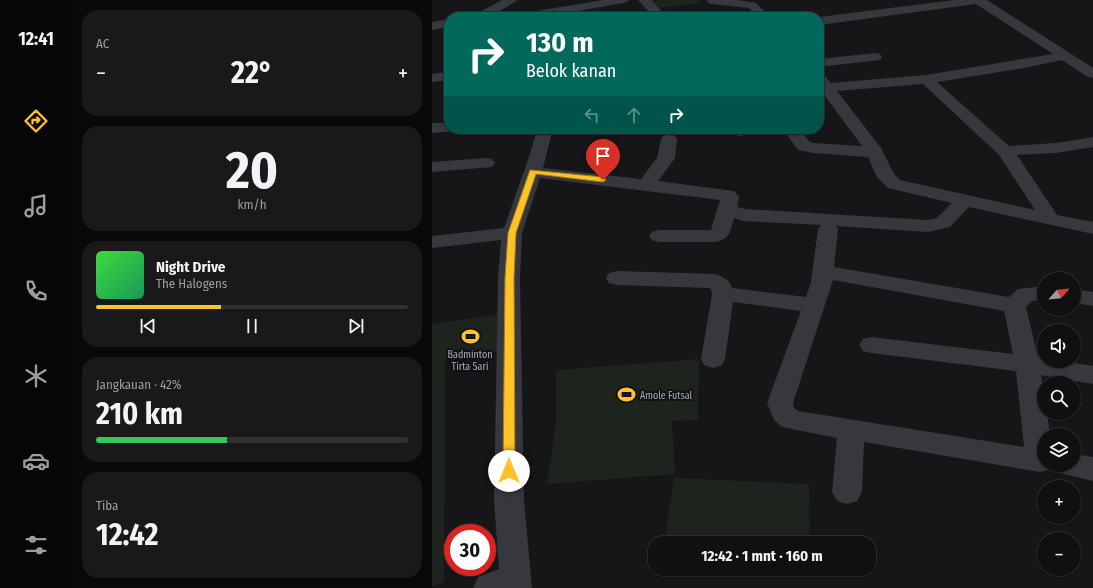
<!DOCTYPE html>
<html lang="id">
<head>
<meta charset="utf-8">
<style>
  :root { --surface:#101012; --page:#19191b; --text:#f1f3f6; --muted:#9c9d9f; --line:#303032; --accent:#ffc227 }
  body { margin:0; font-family:"Fira Sans Condensed",sans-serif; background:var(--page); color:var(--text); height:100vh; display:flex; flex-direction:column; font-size:15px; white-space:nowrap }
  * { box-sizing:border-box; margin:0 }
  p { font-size:13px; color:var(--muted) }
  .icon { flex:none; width:22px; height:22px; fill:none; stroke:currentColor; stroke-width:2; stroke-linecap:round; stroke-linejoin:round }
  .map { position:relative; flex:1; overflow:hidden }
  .panel { display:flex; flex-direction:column; gap:10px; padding:10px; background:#09090a; width:360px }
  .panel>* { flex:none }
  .hud { position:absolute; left:12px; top:12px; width:380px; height:122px; border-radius:16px; box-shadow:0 1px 3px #0004,0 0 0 1px var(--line); background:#00695c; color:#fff; overflow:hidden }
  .needle { width:26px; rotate:63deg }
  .controls { position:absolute; left:605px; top:272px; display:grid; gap:8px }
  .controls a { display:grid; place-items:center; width:44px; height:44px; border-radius:50%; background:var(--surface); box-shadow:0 1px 3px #0004,0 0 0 1px var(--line); font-size:20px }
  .speed { position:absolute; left:12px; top:524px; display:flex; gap:8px; font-size:20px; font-weight:700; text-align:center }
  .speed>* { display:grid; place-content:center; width:52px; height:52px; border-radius:50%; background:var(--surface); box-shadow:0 1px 3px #0004,0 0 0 1px var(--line); line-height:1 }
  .speed .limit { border:6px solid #d22; background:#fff; color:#111 }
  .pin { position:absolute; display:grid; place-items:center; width:34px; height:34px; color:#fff; margin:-41px -17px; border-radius:50% 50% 50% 0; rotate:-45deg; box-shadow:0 0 4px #0007 }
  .pin .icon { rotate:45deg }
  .me { position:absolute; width:44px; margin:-22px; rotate:0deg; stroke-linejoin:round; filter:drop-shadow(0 0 3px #0008) }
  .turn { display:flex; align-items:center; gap:14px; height:84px; padding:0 16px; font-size:18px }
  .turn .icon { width:52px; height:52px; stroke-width:2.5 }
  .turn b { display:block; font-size:28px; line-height:34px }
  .lanes { display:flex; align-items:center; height:38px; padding:0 16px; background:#0003; justify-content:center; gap:20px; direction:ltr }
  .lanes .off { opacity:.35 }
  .big { font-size:30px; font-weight:700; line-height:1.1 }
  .panel .tile { flex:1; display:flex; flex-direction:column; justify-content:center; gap:6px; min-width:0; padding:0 14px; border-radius:16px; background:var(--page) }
  .panel .dial { align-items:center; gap:0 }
  .dial b { font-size:52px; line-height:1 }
  .song { display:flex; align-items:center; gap:12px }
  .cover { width:48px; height:48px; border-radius:6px; background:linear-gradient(135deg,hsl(120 70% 55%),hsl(150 70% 35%)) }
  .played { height:4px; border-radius:2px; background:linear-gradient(90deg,var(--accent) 40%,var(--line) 40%) }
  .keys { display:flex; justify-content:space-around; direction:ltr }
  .heat { display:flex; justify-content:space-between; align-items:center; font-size:22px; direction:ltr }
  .charge { height:6px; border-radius:3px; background:linear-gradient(90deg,#34c759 42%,var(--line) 0) }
  .trip { position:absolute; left:216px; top:536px; width:228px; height:40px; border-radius:16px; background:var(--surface); box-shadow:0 1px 3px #0004,0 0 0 1px var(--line); font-weight:700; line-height:40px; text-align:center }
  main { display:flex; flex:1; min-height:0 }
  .tabs { display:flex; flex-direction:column; width:72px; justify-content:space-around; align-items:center; background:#060607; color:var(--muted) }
  .tabs .icon { width:28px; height:28px }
  .tabs .on { color:var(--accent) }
  .tabs b { font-size:18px; color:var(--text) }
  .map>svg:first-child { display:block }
</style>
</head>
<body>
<main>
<nav class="tabs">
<b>12:41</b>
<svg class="icon on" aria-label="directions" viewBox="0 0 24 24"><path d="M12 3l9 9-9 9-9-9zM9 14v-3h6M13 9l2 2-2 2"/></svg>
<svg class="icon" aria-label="music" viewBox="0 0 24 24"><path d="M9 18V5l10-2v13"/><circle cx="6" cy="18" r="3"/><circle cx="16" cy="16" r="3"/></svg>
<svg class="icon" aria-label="phone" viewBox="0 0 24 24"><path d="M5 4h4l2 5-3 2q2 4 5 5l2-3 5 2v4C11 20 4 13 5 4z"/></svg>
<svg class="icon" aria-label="climate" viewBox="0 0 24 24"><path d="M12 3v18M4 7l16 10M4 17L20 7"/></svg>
<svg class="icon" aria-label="car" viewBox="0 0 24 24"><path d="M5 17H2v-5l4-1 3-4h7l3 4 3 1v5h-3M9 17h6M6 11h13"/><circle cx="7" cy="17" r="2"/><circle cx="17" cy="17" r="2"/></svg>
<svg class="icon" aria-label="filters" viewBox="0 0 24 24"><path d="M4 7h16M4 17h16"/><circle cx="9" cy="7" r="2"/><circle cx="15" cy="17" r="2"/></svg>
</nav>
<section class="panel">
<div class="tile"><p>AC</p>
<div class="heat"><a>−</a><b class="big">22°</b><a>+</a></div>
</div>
<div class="tile dial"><b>20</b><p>km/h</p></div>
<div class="tile">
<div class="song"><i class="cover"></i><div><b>Night Drive</b><p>The Halogens</p></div></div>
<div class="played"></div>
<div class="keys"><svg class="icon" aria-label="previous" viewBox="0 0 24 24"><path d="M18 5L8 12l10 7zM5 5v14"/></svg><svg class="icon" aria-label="pause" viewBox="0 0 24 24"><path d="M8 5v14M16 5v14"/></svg><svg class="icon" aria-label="next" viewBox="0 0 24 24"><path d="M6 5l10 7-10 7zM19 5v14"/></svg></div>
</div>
<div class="tile"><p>Jangkauan · 42%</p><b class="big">210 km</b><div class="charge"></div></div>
<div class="tile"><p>Tiba</p><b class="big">12:42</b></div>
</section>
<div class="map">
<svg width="661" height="588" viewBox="0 0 661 588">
  <rect width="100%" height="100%" fill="#161618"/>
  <path fill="#1c241d" d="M 229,0 L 265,0 L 270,3 L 227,8 L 221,1 Z
    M 77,313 L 77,350 L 13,361 L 12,582 L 0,586 L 0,324 Z
    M 267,359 L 266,420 L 240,421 L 243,474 L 115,484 L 124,424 L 124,370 Z
    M 242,478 L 377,484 L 378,543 L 232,543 Z"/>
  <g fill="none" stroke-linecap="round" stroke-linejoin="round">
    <path fill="#37373e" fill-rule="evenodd" d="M 70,0 L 85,0 L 83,2 L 57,17 L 42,17 L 44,14 Z
      M 171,0 L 197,0 L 195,2 L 191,3 L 113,17 L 86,17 L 88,14 L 92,13 Z
      M 206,0 L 220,0 L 232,15 L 231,17 L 208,17 L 210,14 L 218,13 Z
      M 275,0 L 305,0 L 324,3 L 338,17 L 325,17 L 317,8 L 280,4 L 276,3 Z
      M 522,0 L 555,0 L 661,68 L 661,78 L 656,77 L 630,60 L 592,68 L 505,82 L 577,146 L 624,143 L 661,137 L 661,147 L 624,153 L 585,155 L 625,215 L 661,222 L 661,234 L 537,207 L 518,227 L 496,232 L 404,226 L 406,229 L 402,267 L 577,297 L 586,289 L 612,286 L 612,300 L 600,301 L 594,307 L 606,357 L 612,358 L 612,361 L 630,361 L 661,366 L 661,384 L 609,375 L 612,395 L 612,413 L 615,413 L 618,435 L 612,435 L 612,465 L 624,465 L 622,469 L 608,472 L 432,442 L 430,492 L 425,501 L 415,504 L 405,501 L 400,492 L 405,438 L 350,427 L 342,420 L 335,403 L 369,311 L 301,302 L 293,359 L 290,365 L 281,368 L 272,365 L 269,359 L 280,294 L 279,289 L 277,288 L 185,285 L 177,283 L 174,278 L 177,273 L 185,271 L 282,274 C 291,276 297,280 300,288 L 374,297 L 379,282 L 386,229 L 389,225 L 311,221 L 302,218 C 298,232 299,238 284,242 L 227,242 L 220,240 L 217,236 L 220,232 L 227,230 L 279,230 L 288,200 L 108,178 L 90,233 L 88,278 L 92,501 L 100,588 L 41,588 L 46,577 L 67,569 L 62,501 L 66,278 L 69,240 L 0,248 L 0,236 L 72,228 L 98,154 L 105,129 L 121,129 L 111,168 L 209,179 L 225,158 L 229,139 L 231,136 L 237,134 L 243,136 L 245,139 L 243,158 L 226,181 L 302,191 L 307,197 L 305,207 L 313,209 L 496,220 L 505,218 L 520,203 L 456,188 L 445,177 L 436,157 L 381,153 L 366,150 L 351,129 L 367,129 L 378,142 L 381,143 L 430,146 L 387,88 L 387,74 L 392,75 L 399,83 L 494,75 L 621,54 L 544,4 L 387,25 L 387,17 ZM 491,84 L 567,155 L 603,210 L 468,180 L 462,174 L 449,148 L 405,91 ZM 401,280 L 572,311 L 581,354 L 439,337 L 431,339 L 427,345 L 431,351 L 439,353 L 584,371 L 592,447 L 366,411 L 362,408 L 361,403 Z
      M 17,19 L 17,27 L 0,30 L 0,22 Z
      M 443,53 L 448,54 L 450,57 L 448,60 L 387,67 L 387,59 Z
      M 17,72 L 17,80 L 0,82 L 0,74 Z
      M 0,123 L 17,123 L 17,129 L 24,129 L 23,131 L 0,133 Z
      M 300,129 L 333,129 L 331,132 L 307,136 L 301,134 L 299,131 Z
      M 54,158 L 60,159 L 63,163 L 60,167 L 0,172 L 0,162 Z
      M 642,289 L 661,292 L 661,306 L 642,303 Z
      M 642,454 L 661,457 L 661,481 L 628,473 L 624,465 L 642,465 Z"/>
  </g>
  <path fill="#ffc227" stroke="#a67e19" d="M 98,170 L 171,177 L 174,180 L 171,182 L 104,174 L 84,233 L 82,278 L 83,471 L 81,474 L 77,476 L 73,474 L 71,471 L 73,278 L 76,233 Z"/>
  <defs>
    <symbol id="stadium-bare" viewBox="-9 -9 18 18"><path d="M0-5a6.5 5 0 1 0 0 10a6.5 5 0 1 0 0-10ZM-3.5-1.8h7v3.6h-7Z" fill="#ffc227" stroke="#111113" stroke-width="2.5" paint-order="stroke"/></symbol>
  </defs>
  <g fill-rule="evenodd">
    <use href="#stadium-bare" x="26" y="324" width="25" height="25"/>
    <use href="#stadium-bare" x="182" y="382" width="25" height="25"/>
  </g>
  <g text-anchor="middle" stroke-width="4" stroke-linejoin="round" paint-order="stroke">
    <g font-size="10" fill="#a7abb9" stroke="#111113">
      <text x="38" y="358">Badminton<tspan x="38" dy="12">Tirta Sari</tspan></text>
      <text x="208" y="399" text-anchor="start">Amole Futsal</text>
    </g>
  </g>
</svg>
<div class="controls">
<a><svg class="needle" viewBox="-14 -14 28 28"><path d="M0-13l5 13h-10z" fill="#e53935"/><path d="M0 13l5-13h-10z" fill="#9c9d9f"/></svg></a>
<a><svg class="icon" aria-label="sound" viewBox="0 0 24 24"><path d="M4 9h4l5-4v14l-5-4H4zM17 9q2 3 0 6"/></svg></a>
<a><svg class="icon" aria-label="search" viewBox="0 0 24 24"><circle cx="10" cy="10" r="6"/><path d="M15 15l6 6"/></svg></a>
<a><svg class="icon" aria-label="layers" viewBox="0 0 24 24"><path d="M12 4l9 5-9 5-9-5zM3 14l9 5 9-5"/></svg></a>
<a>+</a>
<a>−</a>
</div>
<div class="speed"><div class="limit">30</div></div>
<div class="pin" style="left:171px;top:180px;background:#d93025"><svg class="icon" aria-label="arrive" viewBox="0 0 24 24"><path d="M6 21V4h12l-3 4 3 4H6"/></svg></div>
<svg class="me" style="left:77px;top:471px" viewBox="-20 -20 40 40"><circle r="19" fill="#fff"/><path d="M0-13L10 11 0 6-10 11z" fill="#ffc227"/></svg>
<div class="trip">12:42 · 1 mnt · 160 m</div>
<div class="hud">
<div class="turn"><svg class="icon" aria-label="right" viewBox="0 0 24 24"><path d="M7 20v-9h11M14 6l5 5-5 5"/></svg><div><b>130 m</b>Belok kanan</div></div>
<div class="lanes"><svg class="icon off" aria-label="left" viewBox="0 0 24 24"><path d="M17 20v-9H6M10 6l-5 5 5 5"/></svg><svg class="icon off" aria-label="ahead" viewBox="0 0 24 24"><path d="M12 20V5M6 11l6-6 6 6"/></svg><svg class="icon" aria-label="right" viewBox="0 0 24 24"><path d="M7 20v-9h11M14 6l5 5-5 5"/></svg></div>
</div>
</div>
</main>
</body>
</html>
